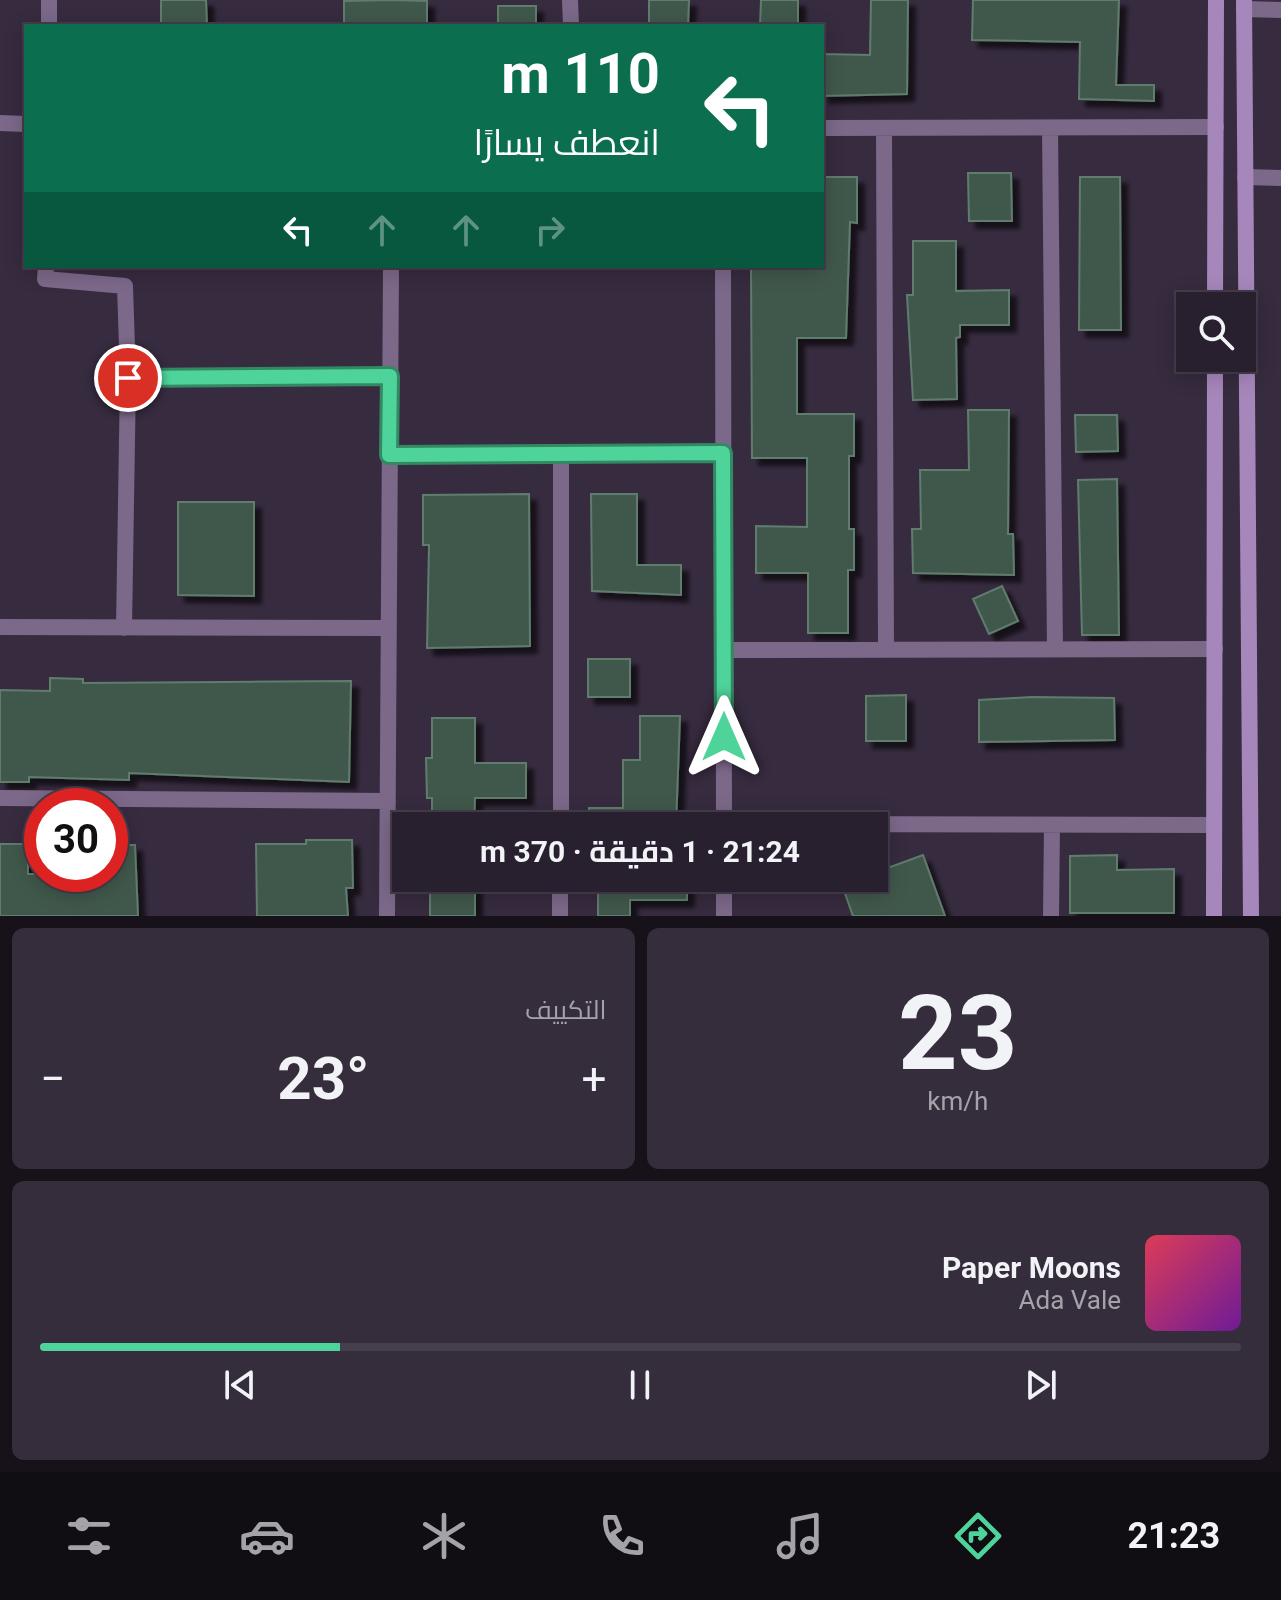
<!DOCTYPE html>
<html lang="ar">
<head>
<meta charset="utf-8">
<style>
  :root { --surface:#29202f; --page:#352d3b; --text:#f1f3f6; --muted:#a5a3aa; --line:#453e4b; --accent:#4ed39a }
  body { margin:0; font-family:Roboto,Cairo,sans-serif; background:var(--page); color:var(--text); direction:rtl; height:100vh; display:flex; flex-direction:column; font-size:30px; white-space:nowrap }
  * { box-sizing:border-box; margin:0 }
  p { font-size:26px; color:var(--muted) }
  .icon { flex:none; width:44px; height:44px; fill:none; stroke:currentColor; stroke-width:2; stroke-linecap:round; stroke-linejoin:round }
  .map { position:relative; height:916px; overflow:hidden; direction:ltr }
  .side { display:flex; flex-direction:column; gap:12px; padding:12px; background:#17121a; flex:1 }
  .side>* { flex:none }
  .hud { position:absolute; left:24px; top:24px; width:800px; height:244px; border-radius:0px; box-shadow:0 4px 20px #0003,0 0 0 2px var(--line); direction:rtl; background:#0b6e4f; color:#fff; overflow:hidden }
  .controls { position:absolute; left:1176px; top:292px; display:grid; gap:16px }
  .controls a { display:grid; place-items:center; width:80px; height:80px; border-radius:0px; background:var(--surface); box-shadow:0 4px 20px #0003,0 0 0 2px var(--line); font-size:40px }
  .speed { position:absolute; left:24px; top:788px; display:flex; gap:16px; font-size:40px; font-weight:700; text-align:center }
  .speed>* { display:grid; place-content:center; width:104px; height:104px; border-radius:50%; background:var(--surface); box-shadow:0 4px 20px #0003,0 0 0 2px var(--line); line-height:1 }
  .speed .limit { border:12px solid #d22; background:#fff; color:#111 }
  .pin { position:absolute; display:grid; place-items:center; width:68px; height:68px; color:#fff; margin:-34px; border:4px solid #fff; border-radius:50%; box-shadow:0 2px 8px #0007 }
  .me { position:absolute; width:88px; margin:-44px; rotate:0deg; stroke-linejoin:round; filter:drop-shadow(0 0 6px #0008) }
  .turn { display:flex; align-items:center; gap:28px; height:168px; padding:0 32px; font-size:36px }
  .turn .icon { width:104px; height:104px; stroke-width:2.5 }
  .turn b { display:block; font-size:56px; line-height:68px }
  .lanes { display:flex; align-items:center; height:76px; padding:0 32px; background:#0003; justify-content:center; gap:40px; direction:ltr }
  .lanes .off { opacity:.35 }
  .big { font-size:60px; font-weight:700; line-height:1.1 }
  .side .tile { flex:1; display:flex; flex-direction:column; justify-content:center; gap:12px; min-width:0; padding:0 28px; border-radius:12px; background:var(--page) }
  .side .dial { align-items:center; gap:0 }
  .dial b { font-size:104px; line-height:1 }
  .song { display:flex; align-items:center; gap:24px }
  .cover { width:96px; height:96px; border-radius:12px; background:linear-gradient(135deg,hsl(350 70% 55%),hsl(280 70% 35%)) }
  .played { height:8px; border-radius:4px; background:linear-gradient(90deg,var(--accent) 25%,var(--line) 25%) }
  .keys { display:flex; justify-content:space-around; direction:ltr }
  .heat { display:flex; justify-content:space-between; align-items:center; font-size:44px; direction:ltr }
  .side .tiles { flex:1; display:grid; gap:12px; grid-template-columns:1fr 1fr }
  .tile:last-child { grid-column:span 2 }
  .trip { position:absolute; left:392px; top:812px; width:496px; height:80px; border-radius:0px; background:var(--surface); box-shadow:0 4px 20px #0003,0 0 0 2px var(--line); font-weight:700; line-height:80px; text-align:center; direction:rtl }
  .tab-bar { display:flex; height:128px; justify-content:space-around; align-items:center; background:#100d13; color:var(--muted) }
  .tab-bar .icon { width:56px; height:56px }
  .tab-bar .current { color:var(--accent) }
  .tab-bar b { font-size:36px; color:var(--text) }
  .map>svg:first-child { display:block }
</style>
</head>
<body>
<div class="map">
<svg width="1281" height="916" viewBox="0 0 1281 916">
  <defs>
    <filter id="shadow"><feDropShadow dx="7" dy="7" stdDeviation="2" flood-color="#0009"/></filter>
  </defs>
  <rect width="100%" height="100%" fill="#372b3f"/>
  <path fill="#40594c" stroke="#617b6d" stroke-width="2" filter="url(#shadow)" d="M 161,0 L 206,0 L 207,26 L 161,26 Z
    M 393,0 L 427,1 L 427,26 L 344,26 L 344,1 Z
    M 649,0 L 689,0 L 688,26 L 649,25 Z
    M 761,0 L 798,0 L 798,26 L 760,26 Z
    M 871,0 L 908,0 L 907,94 L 822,96 L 822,54 L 870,55 Z
    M 973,0 L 1119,0 L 1116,85 L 1154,85 L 1154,101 L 1079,99 L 1080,42 L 972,40 Z
    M 498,6 L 536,6 L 536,26 L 498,26 Z
    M 968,173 L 1011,173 L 1012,221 L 969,221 Z
    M 822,177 L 857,177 L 857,223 L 850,222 L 846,338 L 797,338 L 797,414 L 854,414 L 854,456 L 849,456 L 849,529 L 854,529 L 854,570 L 848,570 L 848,633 L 808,633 L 808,573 L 756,573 L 756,526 L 807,527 L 807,458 L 752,458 L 751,266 L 822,266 Z
    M 1080,177 L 1120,177 L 1121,330 L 1079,330 Z
    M 913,241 L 956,241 L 956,291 L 1009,290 L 1009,325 L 960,325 L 960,337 L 956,338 L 957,399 L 913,400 L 907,295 L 913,295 Z
    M 968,410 L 1009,410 L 1008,534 L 1013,534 L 1014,575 L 913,573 L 912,529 L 921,529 L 920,470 L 969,470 Z
    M 1075,415 L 1117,415 L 1118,451 L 1076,452 Z
    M 1117,479 L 1119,635 L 1082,635 L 1078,480 Z
    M 529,494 L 530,646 L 427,648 L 429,545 L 423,545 L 423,495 Z
    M 591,494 L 637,494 L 637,565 L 681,565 L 681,595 L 592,591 Z
    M 178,502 L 254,502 L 254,596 L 178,595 Z
    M 1002,586 L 1018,621 L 989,634 L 973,599 Z
    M 588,659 L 630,659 L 630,697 L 588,697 Z
    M 50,678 L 83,679 L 83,683 L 351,681 L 349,782 L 129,773 L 129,780 L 29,777 L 29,782 L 0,782 L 0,690 L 50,691 Z
    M 906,695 L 906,741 L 866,741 L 866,696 Z
    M 1032,697 L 1114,698 L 1115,740 L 979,742 L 979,700 Z
    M 640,716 L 680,716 L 676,826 L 589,826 L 589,808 L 623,808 L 623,760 L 640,760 Z
    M 432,718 L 475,718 L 475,763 L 526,763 L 526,798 L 475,798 L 474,826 L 432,826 L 432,798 L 427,798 L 426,758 L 432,758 Z
    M 306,840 L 352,840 L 353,888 L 346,888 L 348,916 L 257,916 L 256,844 L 306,844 Z
    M 0,844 L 28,844 L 28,874 L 110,874 L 110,845 L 135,845 L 138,916 L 0,916 Z
    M 923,855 L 945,916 L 853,916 L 842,885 L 874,878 L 874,873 Z
    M 1117,855 L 1117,870 L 1174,869 L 1174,913 L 1070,913 L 1070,856 Z
    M 430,878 L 475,878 L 475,916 L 430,916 Z
    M 598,878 L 687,878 L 687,900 L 630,900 L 630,916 L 598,916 Z"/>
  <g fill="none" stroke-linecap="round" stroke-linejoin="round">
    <path stroke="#7c6889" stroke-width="16" d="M 570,0 L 571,26
      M 1244,9 L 1281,10
      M 49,26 L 49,0
      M 0,123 L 26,124
      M 822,128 L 1216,127
      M 884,128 L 886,650
      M 1050,128 L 1055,649
      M 1245,177 L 1281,178
      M 46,266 L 45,279 L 125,286 L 128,378
      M 723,266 L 724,826
      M 389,455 L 723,453
      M 0,627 L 388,628
      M 124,628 L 128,378 L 390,376
      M 723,650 L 1215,649
      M 0,798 L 388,801
      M 724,824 L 1214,825
      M 561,826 L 561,454
      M 724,878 L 724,916
      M 387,916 L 391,266
      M 560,916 L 560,878
      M 1051,916 L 1052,825"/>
    <path stroke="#a687bb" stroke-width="16" d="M 1244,0 L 1251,916
      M 1215,306 L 1216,0
      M 1214,916 L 1215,358"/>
  </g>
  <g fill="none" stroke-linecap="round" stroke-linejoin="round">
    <defs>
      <path id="route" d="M 128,378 L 390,376 L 389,455 L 723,453 L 724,737"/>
    </defs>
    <use href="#route" stroke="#338964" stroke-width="20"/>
    <use href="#route" stroke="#4ed39a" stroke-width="14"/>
  </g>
</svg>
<div class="controls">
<a><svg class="icon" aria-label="search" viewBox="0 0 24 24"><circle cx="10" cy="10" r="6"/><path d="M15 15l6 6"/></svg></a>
</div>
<div class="speed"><div class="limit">30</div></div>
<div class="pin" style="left:128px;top:378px;background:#d93025"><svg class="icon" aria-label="arrive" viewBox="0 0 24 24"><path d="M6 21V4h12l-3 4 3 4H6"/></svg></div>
<svg class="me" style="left:724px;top:737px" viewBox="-20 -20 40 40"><path d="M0-17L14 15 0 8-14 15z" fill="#4ed39a" stroke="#fff" stroke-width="4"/></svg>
<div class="trip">21:24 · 1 دقيقة · 370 m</div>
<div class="hud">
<div class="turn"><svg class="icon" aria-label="left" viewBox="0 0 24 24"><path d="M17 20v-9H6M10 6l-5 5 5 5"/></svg><div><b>110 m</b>انعطف يسارًا</div></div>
<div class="lanes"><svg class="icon" aria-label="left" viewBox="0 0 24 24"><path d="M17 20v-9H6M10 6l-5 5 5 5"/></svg><svg class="icon off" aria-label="ahead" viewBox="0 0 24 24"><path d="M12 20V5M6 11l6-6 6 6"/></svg><svg class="icon off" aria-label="ahead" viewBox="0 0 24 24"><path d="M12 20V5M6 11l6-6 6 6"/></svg><svg class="icon off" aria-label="right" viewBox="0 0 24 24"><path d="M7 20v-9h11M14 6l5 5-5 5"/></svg></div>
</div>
</div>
<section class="side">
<div class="tiles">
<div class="tile dial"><b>23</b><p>km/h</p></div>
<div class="tile"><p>التكييف</p>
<div class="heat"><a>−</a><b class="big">23°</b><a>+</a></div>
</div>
<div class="tile">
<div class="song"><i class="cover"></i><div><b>Paper Moons</b><p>Ada Vale</p></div></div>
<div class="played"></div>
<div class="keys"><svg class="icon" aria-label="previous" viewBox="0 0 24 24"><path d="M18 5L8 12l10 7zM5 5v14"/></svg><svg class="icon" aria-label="pause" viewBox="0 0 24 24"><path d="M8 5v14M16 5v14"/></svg><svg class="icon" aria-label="next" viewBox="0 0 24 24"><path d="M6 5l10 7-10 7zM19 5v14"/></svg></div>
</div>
</div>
</section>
<nav class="tab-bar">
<b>21:23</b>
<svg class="icon current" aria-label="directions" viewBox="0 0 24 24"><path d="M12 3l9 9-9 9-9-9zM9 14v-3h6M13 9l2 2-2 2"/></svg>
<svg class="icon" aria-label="music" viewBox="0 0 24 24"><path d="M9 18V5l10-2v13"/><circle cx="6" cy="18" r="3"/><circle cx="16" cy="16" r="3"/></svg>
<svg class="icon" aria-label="phone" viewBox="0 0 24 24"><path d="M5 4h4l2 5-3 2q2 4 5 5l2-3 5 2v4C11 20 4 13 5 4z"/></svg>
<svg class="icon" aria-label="climate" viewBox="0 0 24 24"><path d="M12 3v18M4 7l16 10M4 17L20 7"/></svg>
<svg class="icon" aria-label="car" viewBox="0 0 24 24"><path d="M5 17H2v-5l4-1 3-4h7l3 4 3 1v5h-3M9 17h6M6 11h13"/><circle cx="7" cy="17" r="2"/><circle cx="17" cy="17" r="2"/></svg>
<svg class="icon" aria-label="filters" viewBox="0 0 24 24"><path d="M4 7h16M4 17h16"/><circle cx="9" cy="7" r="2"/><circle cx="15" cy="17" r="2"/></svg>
</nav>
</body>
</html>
